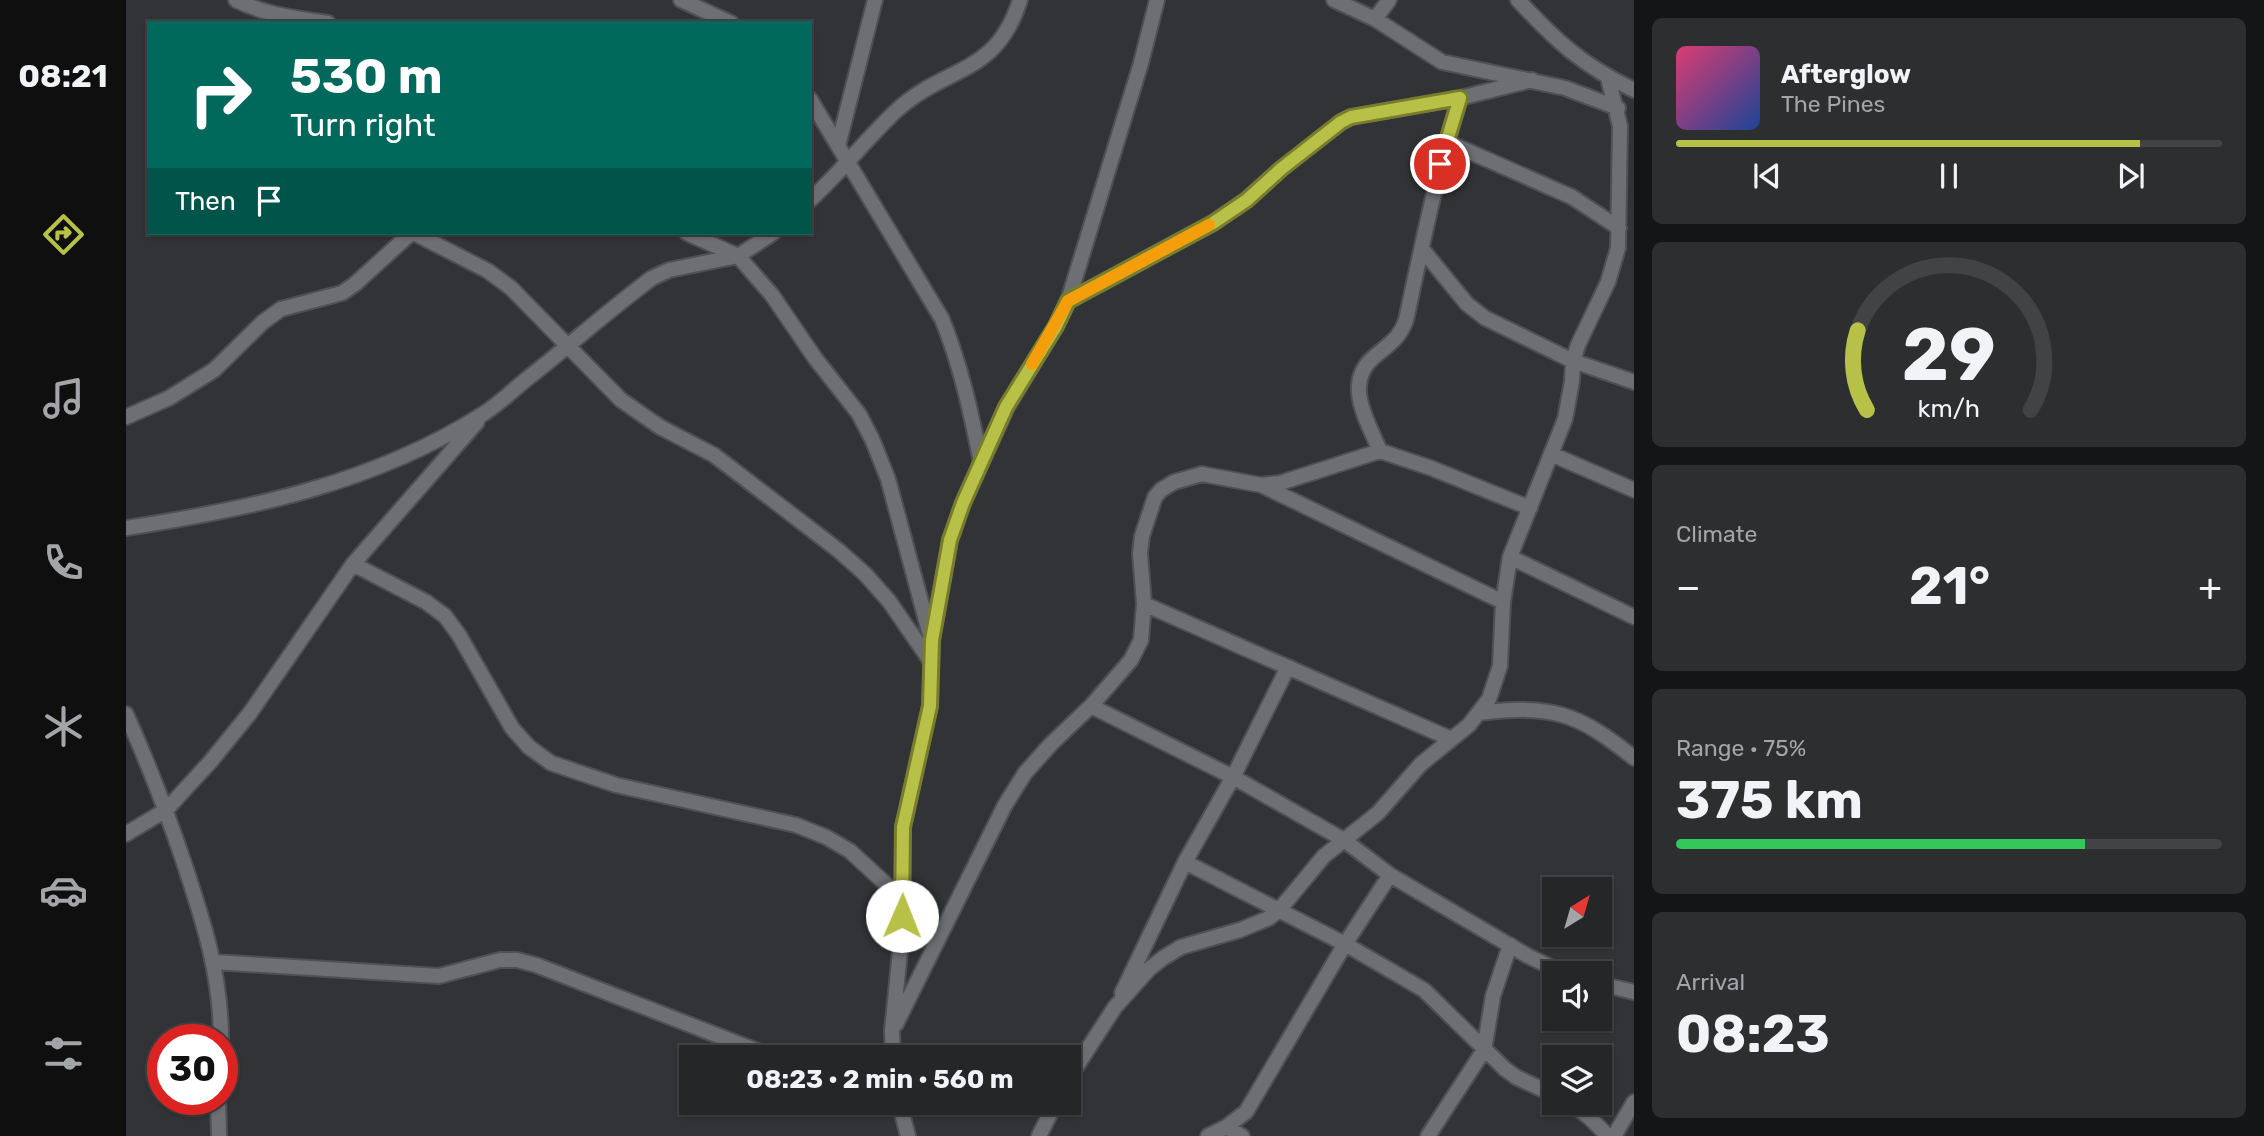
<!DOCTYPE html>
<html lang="en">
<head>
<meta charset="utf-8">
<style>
  :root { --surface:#252628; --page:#2d2e30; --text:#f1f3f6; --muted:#a3a5a8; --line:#424345; --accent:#b8c147 }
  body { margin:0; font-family:Rubik,sans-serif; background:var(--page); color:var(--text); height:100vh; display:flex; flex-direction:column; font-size:26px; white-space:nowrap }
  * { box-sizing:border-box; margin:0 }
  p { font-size:23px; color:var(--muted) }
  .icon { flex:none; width:38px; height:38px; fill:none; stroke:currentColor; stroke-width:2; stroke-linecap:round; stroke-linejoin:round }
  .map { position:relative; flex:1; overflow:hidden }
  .drawer { display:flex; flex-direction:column; gap:18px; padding:18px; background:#141516; width:630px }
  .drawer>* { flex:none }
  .hud { position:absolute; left:21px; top:21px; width:665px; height:214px; border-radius:0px; box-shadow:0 2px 5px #0004,0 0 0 2px var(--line); background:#00695c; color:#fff; overflow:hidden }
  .needle { width:46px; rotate:37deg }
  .tools { position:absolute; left:1416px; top:877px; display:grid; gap:14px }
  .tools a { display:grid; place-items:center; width:70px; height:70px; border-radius:0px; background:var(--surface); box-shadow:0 2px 5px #0004,0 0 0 2px var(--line); font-size:35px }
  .speed { position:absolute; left:21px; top:1024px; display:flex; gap:14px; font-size:35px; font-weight:700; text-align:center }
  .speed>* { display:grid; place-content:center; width:91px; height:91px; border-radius:50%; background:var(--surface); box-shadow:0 2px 5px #0004,0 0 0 2px var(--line); line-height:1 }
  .speed .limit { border:10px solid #d22; background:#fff; color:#111 }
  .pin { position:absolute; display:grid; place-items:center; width:60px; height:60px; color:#fff; margin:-30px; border:4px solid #fff; border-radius:50%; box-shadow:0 2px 7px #0007 }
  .me { position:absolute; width:77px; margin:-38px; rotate:1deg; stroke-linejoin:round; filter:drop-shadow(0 0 5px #0008) }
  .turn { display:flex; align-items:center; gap:24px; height:147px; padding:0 28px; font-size:32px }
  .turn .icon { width:91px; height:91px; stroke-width:2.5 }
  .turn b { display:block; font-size:49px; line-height:60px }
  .then { display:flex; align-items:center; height:66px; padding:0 28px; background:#0003; gap:14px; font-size:26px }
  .big { font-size:52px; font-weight:700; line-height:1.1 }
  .drawer .card { flex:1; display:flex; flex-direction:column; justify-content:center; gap:10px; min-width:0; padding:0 24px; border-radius:10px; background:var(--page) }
  .drawer .dial { align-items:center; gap:0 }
  .dial svg { height:182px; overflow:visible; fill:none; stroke:var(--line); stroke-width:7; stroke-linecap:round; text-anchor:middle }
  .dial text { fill:var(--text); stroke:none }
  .song { display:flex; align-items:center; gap:21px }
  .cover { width:84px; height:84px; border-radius:10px; background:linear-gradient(135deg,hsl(340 70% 55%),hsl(220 70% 35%)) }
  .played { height:7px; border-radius:4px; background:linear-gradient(90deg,var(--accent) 85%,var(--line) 85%) }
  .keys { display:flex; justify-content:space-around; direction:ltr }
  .heat { display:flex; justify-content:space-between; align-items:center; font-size:38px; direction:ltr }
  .charge { height:10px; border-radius:5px; background:linear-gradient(90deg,#34c759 75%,var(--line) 0) }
  .trip { position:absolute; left:553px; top:1045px; width:402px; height:70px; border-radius:0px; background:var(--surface); box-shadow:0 2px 5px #0004,0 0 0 2px var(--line); font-weight:700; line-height:70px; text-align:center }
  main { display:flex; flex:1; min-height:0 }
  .tab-bar { display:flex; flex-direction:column; width:126px; justify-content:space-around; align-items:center; background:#0f0f10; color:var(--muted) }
  .tab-bar .icon { width:49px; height:49px }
  .tab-bar .active { color:var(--accent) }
  .tab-bar b { font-size:32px; color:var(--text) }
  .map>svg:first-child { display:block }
</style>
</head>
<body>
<main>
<nav class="tab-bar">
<b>08:21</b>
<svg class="icon active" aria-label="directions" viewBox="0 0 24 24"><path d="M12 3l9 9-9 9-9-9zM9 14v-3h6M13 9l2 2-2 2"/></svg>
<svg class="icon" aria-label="music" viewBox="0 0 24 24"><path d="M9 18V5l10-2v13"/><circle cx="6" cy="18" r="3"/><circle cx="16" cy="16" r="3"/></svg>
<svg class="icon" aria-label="phone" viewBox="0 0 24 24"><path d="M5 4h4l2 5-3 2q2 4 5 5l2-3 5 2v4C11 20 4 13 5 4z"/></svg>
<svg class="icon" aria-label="climate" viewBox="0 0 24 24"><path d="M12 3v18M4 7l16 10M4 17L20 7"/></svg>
<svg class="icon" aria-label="car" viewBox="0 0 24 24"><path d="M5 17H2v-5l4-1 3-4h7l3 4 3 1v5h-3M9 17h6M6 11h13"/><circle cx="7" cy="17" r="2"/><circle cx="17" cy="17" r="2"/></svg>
<svg class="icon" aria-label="filters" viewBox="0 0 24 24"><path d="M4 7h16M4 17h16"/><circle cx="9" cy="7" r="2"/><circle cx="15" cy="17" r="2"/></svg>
</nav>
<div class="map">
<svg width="1508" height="1136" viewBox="0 0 1508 1136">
  <rect width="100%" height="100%" fill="#313336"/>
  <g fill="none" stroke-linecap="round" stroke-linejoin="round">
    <defs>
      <path id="minor" d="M 110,0 C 139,15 170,18 202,23
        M 555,0 L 605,23
        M 1208,0 L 1249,19 L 1316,62 L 1439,88 L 1492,108
        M 1392,0 C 1430,41 1457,66 1508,90
        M 1249,19 L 1263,0
        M 684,99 L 816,319 C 835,366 845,413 855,462
        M 1319,141 L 1446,197 L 1493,228
        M 712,146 L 749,0
        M 684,200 C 715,172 740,139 770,111 C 819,65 870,77 894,0
        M 288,233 L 362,271 L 385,288 L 495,400 L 534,427 L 588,455 L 712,550 L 739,574 L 763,601 L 805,662
        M 561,233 L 612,256 L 646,295 L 689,358 L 733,414 L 746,439 L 762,479 L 804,635
        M 1296,249 L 1341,304 L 1359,318 L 1447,361 L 1508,382
        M 942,301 L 1087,223 L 1120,200 L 1155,169 L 1215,122 L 1225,117 L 1334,98 L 1406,80
        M 0,417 L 43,398 L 88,370 L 137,322 L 155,309 L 216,293 L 229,284 L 285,233
        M 1254,451 C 1241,420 1217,383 1248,357 C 1262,345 1274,338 1280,320 C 1296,246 1311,171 1334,98
        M 1425,454 L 1508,490
        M 1135,485 L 1377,602
        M 0,528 C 124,509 249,483 357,414 C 373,404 387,390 402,378 C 444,345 484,309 526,278 L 543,270 L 612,256 L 647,233
        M 1384,557 L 1508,617
        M 227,564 L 300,602 L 319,616 L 333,635 L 386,728 L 403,747 L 425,763 L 490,785 L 670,825 L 700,837 L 724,851 L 776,899
        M 1018,604 L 1325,739
        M 965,706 L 1107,777 L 1218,840 L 1264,875 L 1402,956 L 1437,973
        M 1354,713 C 1426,704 1452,713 1508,758
        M 0,714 C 22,763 41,812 58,863 C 78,923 95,976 95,1040
        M 0,834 L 40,810 L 85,761 L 124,713 L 227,564 L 351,422
        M 1059,862 L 1219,944 L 1298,990 L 1379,1069 L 1390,1077 L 1428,1095
        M 88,962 L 313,976 L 374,960 L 391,960 L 410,965 L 647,1057
        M 1474,984 L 1508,992
        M 996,993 L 1059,862 L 1107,777 L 1162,667
        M 770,1024 L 879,805 L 899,773 L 925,744 L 965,706 L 1005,660 L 1015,640 L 1018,604 L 1014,553 L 1016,536 L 1029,497 L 1035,490 L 1048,482 L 1076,474 L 1135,485 L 1154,483 L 1254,451 L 1305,468 L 1404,508
        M 767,1057 L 766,1031 L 776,932 L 777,827 L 804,706 L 806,640 L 824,540 L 837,503 L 881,407 L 930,326 L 942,301 L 1015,63 L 1031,0
        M 943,1078 L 989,1007 L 1023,969 L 1037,958 L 1055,947 L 1114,930 L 1143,918 L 1154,909 L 1198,856 L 1252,813 L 1295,764 L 1343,725 L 1363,699 L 1374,666 L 1377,602 L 1384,557 L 1439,419 L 1446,381 L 1447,361 L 1452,345 L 1482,282 L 1492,248 L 1494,126 L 1482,78
        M 92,1099 L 93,1136
        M 773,1102 L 782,1136
        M 1444,1102 L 1464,1118 L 1482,1136
        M 1100,1127 L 1116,1136
        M 913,1136 L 930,1102
        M 1082,1136 L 1100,1127 L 1120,1112 L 1219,944 L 1264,875
        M 1302,1136 L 1358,1050 L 1367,996 L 1384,945
        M 1488,1136 L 1508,1102"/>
    </defs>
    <use href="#minor" stroke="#4e5053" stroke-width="18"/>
    <use href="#minor" stroke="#6d6f73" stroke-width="14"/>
  </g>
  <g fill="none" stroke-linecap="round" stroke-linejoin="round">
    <defs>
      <path id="route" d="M 776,916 L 777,827 L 804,706 L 806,640 L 824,540 L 837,503 L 880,407 L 930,326 L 942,301 L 1087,223 L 1121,200 L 1155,169 L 1215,122 L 1225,117 L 1334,98 L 1314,164"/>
    </defs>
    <use href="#route" stroke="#787d2e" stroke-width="18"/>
    <use href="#route" stroke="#b8c147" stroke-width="12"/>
    <path stroke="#f59e0b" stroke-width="12" d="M 906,364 L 942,301 L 1083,225"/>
  </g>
</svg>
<div class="tools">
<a><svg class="needle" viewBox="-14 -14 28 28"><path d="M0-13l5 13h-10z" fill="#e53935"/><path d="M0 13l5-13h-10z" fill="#a3a5a8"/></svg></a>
<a><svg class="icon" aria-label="sound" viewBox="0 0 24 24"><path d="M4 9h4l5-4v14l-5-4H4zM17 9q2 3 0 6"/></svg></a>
<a><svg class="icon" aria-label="layers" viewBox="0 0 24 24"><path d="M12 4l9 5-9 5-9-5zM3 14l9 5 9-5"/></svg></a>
</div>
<div class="speed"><div class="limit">30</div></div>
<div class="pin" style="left:1314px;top:164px;background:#d93025"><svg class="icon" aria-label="arrive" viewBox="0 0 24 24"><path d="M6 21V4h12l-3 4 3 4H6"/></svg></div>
<svg class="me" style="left:776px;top:916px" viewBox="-20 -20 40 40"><circle r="19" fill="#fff"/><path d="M0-13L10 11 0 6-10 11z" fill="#b8c147"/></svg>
<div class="trip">08:23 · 2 min · 560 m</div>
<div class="hud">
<div class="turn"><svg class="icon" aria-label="right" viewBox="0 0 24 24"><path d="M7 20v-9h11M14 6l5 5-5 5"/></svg><div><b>530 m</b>Turn right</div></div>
<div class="then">Then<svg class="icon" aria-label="arrive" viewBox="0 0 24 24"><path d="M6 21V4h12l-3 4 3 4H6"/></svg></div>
</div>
</div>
<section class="drawer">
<div class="card">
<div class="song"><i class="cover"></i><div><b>Afterglow</b><p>The Pines</p></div></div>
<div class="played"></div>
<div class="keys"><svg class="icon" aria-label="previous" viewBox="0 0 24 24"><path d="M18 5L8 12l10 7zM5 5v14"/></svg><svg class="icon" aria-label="pause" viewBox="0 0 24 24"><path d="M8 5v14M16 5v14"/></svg><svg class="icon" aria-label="next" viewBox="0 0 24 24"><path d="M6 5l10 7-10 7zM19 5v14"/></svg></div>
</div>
<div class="card dial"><svg viewBox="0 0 100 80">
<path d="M14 69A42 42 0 1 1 86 69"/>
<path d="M14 69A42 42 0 0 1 10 34" stroke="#b8c147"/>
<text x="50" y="56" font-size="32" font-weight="700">29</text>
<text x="50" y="72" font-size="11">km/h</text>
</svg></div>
<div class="card"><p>Climate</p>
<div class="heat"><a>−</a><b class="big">21°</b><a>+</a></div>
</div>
<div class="card"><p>Range · 75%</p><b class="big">375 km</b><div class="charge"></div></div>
<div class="card"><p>Arrival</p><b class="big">08:23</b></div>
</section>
</main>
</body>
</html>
